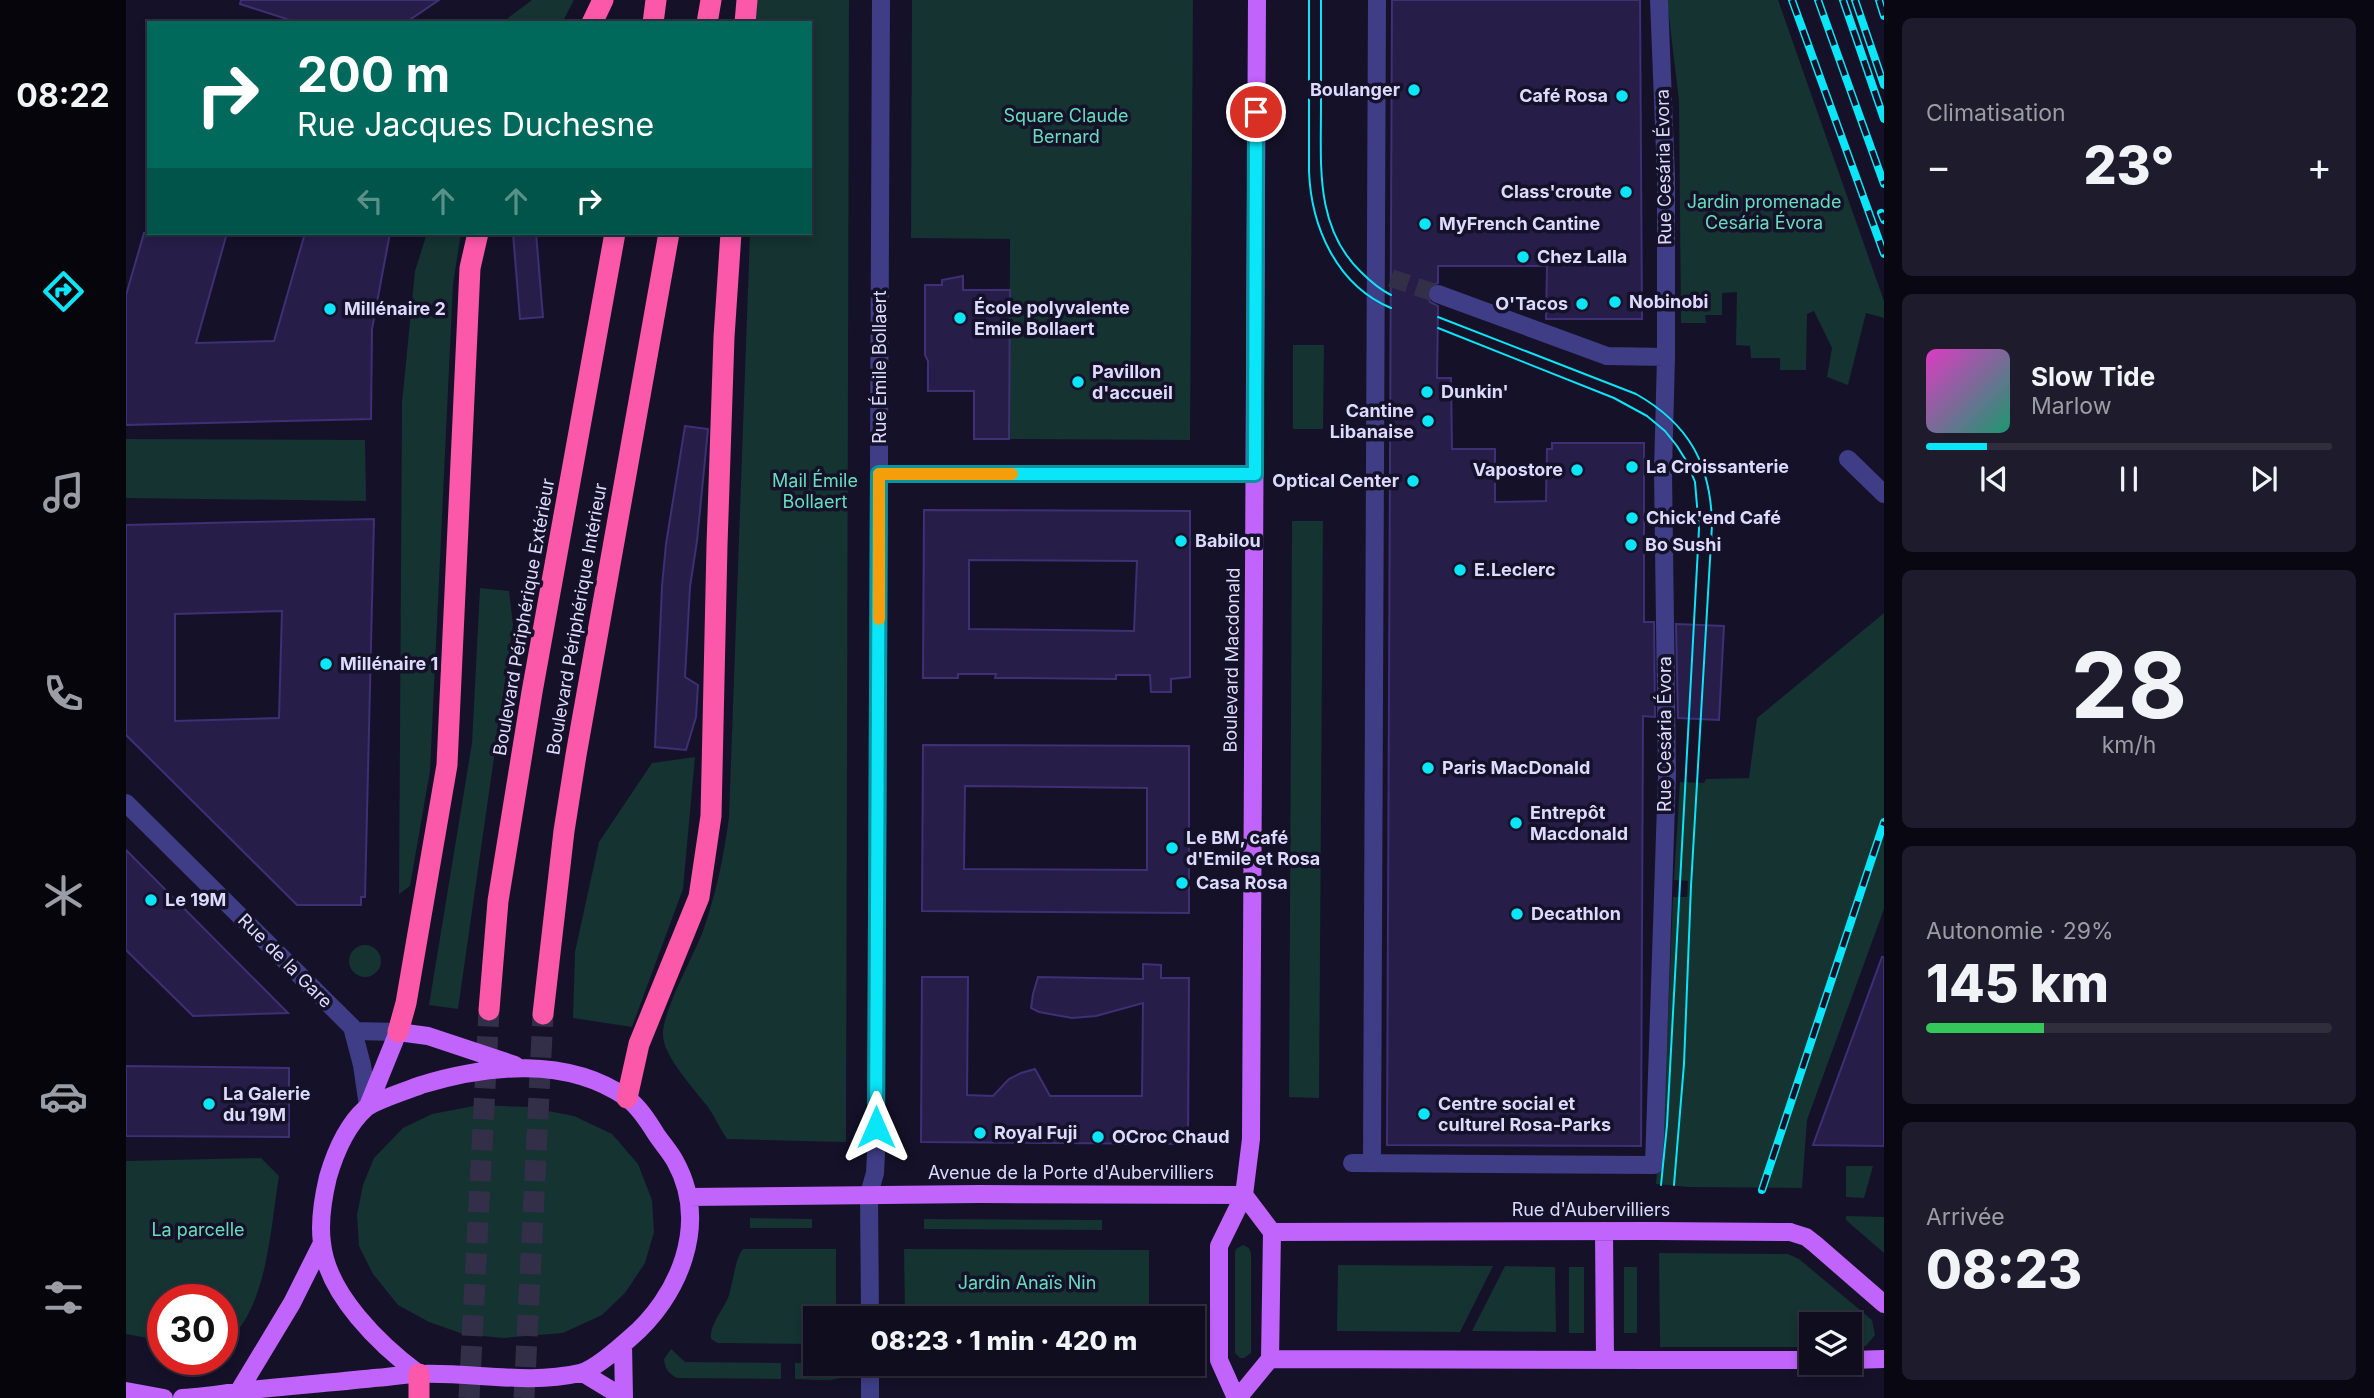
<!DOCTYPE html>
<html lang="fr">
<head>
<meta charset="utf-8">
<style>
  :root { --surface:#100d1f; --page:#1e1b2c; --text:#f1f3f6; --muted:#9c9ca4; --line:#302d3d; --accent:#0be5f8 }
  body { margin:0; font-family:Inter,sans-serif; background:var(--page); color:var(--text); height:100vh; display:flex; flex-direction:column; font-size:26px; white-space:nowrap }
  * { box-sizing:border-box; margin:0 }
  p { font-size:23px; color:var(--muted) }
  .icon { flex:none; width:38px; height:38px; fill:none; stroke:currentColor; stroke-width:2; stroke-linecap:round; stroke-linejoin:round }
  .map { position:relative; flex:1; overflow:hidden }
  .panel { display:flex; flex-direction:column; gap:18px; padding:18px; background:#090711; width:490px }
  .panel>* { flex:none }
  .hud { position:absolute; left:21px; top:21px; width:665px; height:214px; border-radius:0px; box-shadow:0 4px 10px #0003,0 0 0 2px var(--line); background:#00695c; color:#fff; overflow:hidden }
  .controls { position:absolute; left:1673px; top:1312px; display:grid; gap:14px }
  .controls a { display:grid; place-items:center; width:63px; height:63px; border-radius:0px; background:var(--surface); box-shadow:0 4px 10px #0003,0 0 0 2px var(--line); font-size:35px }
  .speed { position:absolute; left:21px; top:1284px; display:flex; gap:14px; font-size:35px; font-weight:700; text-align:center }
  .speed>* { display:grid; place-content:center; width:91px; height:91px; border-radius:50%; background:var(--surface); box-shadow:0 4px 10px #0003,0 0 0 2px var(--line); line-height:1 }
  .speed .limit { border:10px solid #d22; background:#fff; color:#111 }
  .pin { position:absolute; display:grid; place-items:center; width:60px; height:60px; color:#fff; margin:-30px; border:4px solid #fff; border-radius:50%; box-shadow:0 2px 7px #0007 }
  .me { position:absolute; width:77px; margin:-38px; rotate:0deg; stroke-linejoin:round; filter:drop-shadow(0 0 5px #0008) }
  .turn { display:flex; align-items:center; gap:24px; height:147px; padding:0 35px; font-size:32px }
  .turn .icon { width:91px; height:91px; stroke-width:2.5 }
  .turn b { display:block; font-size:49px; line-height:60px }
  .lanes { display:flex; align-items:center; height:66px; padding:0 35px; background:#0003; justify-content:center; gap:35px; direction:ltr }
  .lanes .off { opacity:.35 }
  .big { font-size:52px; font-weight:800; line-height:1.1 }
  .panel .tile { flex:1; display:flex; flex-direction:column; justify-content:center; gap:10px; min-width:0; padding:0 24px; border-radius:10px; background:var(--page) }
  .panel .dial { align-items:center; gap:0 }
  .dial b { font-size:91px; line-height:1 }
  .song { display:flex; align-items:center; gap:21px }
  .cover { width:84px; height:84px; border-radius:10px; background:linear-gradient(135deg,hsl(310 70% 55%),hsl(160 70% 35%)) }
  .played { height:7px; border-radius:4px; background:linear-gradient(90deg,var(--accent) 15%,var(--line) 15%) }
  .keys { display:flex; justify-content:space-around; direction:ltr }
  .heat { display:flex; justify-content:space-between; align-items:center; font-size:38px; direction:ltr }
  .charge { height:10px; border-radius:5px; background:linear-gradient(90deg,#34c759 29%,var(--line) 0) }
  .trip { position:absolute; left:677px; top:1306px; width:402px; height:70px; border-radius:0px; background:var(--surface); box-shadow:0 4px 10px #0003,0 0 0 2px var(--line); font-weight:800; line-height:70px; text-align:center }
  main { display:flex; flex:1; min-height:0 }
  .tabs { display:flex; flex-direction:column; width:126px; justify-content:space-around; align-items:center; background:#06050c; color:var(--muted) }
  .tabs .icon { width:49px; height:49px }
  .tabs .current { color:var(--accent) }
  .tabs b { font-size:32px; color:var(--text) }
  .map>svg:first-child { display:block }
</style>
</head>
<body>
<main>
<nav class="tabs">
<b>08:22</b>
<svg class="icon current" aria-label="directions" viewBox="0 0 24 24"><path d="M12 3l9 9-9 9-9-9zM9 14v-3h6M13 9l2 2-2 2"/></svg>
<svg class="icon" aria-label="music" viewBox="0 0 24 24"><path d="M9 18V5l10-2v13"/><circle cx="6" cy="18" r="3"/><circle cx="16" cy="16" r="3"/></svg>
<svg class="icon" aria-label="phone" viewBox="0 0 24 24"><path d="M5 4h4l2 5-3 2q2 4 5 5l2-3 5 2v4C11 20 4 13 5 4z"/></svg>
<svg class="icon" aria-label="climate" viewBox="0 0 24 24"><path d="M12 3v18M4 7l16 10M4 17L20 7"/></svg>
<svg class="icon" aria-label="car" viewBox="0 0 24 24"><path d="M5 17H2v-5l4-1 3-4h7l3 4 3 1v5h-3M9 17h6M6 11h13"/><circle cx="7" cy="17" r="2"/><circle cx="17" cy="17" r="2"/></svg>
<svg class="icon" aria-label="filters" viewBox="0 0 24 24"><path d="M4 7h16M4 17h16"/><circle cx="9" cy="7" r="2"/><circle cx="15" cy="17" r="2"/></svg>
</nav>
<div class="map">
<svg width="1758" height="1398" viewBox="0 0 1758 1398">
  <rect width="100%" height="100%" fill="#151129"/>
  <path fill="#143331" d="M 406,0 L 448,0 L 436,23 L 380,23 L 382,18 Z
    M 630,0 L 723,0 L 720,1142 L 601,1139 C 594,1129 589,1117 582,1107 C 569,1090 538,1057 537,1036 C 535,1014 568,955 577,931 C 590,894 598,856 603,817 L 624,233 L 684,233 L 684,23 L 630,23 Z
    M 786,0 L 1067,0 L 1064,440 L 883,439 L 884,239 L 785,238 Z
    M 1541,0 L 1652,0 L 1758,301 L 1758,318 L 1740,313 L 1722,385 L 1701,377 L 1706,348 L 1688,311 L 1681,314 L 1680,370 L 1654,370 L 1654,358 L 1625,358 L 1624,346 L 1610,345 L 1611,292 L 1596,293 L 1596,315 L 1579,315 L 1580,323 L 1555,323 L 1553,101 Z
    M 301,233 L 335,233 L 327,284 L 304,771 L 284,886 L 273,894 L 276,403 L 289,271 Z
    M 1167,345 L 1198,345 L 1197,429 L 1167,429 Z
    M 0,439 L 239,440 L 240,501 L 0,498 Z
    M 1166,521 L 1197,521 L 1193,1098 L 1163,1097 Z
    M 354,588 L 383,591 L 387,625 L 332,1009 L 303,1005 L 346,743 Z
    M 1758,613 L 1758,909 L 1681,1120 L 1676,1188 L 1563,1187 L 1530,1184 L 1541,1043 L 1547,897 L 1561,897 L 1562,881 L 1548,880 L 1554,782 L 1578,783 L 1580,779 L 1623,778 L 1631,718 Z
    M 569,757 L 557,889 L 506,1027 L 447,1018 L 449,952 L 473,842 L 526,763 Z
    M223 961a16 16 0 1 1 32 0a16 16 0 1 1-32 0Z
    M 353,1105 L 402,1107 L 448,1116 L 486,1134 L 512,1164 L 526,1200 L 528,1232 L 519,1263 L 499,1293 L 476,1315 L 437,1333 L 377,1338 L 337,1334 L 303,1322 L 272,1305 L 247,1274 L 233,1246 L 231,1215 L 237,1185 L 248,1158 L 277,1128 L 306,1114 Z
    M 135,1158 L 153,1176 C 144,1229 142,1312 96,1346 L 96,1300 L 37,1300 L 37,1341 L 0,1334 L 0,1161 Z
    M 1720,1166 L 1747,1166 L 1738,1198 L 1720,1197 Z
    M 1720,1216 L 1758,1217 L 1758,1253 L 1720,1220 Z
    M 624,1218 L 686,1219 L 686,1228 L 624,1228 Z
    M 798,1219 L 976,1220 L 976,1230 L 798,1229 Z
    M 1117,1245 L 1123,1248 L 1125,1253 L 1125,1353 L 1118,1358 L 1114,1358 L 1109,1353 L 1109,1252 L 1110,1249 Z
    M 617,1249 L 710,1249 L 710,1318 L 690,1318 L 689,1344 L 592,1343 L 585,1339 C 583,1326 596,1311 602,1298 C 607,1284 609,1258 617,1249 Z
    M 778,1249 L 1023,1250 L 1023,1318 L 779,1318 Z
    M 1533,1253 L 1662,1254 L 1673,1259 L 1746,1320 L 1749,1335 L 1740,1346 L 1724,1348 L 1724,1325 L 1685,1325 L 1685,1347 L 1534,1347 Z
    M 1212,1265 L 1367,1266 L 1334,1332 L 1211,1331 Z
    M 1379,1266 L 1429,1267 L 1430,1332 L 1346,1331 Z
    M 1443,1267 L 1458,1267 L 1458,1333 L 1443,1333 Z
    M 1498,1267 L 1511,1267 L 1511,1333 L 1498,1333 Z
    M 545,1349 L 559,1362 L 655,1363 L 655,1379 L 551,1378 C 542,1373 539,1369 538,1359 Z
    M 669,1363 L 730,1363 C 721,1387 690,1379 669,1379 Z"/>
  <path fill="#261e49" stroke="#3d3075" stroke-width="2" fill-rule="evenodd" d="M 115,0 L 313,0 L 279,23 L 173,23 L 114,4 Z
    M 1266,0 L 1514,0 L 1516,319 L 1420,319 L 1421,266 L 1312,266 L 1312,283 L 1304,286 L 1301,295 L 1304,302 L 1312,306 L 1311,378 L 1325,378 L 1326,449 L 1369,449 L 1369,502 L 1420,501 L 1421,449 L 1426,449 L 1426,443 L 1518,443 L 1518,622 L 1528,622 L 1529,717 L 1517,716 L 1515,1146 L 1261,1145 Z
    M 18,233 L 101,233 L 70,343 L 148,341 L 179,233 L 264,233 L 246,329 L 245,419 L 0,425 L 0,295 Z
    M 387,233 L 410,233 L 417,317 L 394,319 Z
    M 837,276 L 837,290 L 884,290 L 883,439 L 848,439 L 848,391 L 802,391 L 802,361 L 799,355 L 799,285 L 816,285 L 816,280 Z
    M 559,426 L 582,429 L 571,541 L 564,587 L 559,677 L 572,685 L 570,717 L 560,750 L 529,747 L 536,586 L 540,544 Z
    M 798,510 L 1064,511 L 1064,677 L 1045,679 L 1045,692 L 1025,692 L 1024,675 L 990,675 L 990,679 L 898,678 L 869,678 L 870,674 L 832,674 L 832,678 L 797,678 ZM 843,560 L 1011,561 L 1008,631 L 843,629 Z
    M 248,519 L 239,897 L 235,897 L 235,905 L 171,905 L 0,735 L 0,525 ZM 156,611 L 153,718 L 49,721 L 49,614 Z
    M 1550,624 L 1598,626 L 1593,720 L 1552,718 Z
    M 797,745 L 1063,746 L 1063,913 L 796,911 ZM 839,786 L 1021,788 L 1021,870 L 838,869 Z
    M 0,850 L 162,1013 L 67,1016 L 0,950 Z
    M 1756,957 L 1758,957 L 1758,1146 L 1687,1145 Z
    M 1017,964 L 1035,965 L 1035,978 L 1063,978 L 1062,1144 L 795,1142 L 796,977 L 842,977 L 841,1095 L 867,1096 L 883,1079 L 895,1073 L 909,1069 L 924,1096 L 1016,1096 L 1017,1003 L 970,1016 L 946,1018 L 913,1012 L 905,1008 L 907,994 L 912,977 L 1017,979 Z
    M 0,1066 L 163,1068 L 163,1137 L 0,1136 Z"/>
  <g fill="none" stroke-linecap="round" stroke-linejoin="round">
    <path stroke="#332f49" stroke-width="18" stroke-dasharray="18 9" stroke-linecap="butt" d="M 1265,278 L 1312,294"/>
    <path stroke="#332f49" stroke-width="21" stroke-dasharray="21 10" stroke-linecap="butt" d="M 343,1398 L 363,1010
      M 398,1398 L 417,1014"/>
    <path stroke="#3f3d86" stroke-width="18" d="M 1312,294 L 1481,356 L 1540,357
      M 1722,459 L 1758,494
      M 753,474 L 1129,474
      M 0,803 L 226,1027 L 236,1065 L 242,1106
      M 228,1031 L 272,1032
      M 1226,1163 L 1528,1165 L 1541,775 L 1537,471 L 1540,357 L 1540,177 L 1533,0
      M 1246,1163 L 1251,0
      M 744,1318 L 743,1194 L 749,1173 L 750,1153 L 755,0
      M 744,1398 L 744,1363"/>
    <path stroke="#c064fb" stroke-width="18" d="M 242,1106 L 272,1032 L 302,1036 L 389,1065
      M 562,1197 L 853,1194 L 1118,1195
      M 1478,1231 L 1479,1360
      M 1146,1232 L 1529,1231
      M 1664,1232 L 1680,1237 L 1689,1244 L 1758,1304
      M 497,1344 L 498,1398
      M 1144,1359 L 1528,1360
      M 1724,1360 L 1758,1359
      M 457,1373 L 498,1398
      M 0,1391 L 38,1398
      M 113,1391 L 166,1303 L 196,1243
      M 56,1398 C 76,1397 95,1394 115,1391 C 159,1386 204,1383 248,1378 C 263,1377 279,1374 294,1374 C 347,1372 402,1385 454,1373 C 467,1370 492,1349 503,1339 C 553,1297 584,1224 549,1161 C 544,1152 536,1143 530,1134 C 522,1121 513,1107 501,1098 C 441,1056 361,1065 295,1085 C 282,1090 250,1100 240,1108 C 221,1125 209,1153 202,1177 C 197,1198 193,1222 196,1243 C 201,1294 254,1345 293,1374
      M 1110,1398 L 1093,1360 L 1093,1246 L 1118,1195 L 1125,1139 L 1131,0
      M 1112,1398 L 1144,1359 L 1146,1232 L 1118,1195"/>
    <path stroke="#fb58a9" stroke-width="21" d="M 466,23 L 477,0
      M 527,23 L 530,0
      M 581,23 L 585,0
      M 619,23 L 621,0
      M 363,1010 L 372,901 L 406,692 L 489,233
      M 417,1014 L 438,831 L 450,755 L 543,233
      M 272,1032 L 280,1003 L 321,765 L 344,268 L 352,233
      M 501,1098 L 513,1044 L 573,897 L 585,816 L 591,545 L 598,337 L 605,233
      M 293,1398 L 293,1374"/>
    <path stroke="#0be5f8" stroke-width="2" d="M 1183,0 L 1183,171 C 1185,226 1210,285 1265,308
      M 1195,0 C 1195,36 1195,71 1195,107 C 1195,166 1189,228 1235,272 C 1244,281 1253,289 1265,295
      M 1312,317 L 1510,394 C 1563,424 1585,464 1586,525 L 1565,886 L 1558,1064 L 1548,1185
      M 1312,328 L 1488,398 L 1521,416 L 1539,431 L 1551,446 L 1561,462 L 1569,482 L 1573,529 L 1541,1125 L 1535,1185"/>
    <defs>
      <path id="rail" d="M 1666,0 L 1758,254
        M 1692,0 L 1758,184
        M 1717,0 L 1758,119
        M 1729,0 L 1758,85
        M 1753,0 L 1758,16
        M 1755,213 L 1758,220
        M 1636,1190 L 1758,822"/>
    </defs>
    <use href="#rail" stroke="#0be5f8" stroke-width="8"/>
    <use href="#rail" stroke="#151129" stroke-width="5" stroke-dasharray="16" stroke-linecap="butt"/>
    <path stroke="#c064fb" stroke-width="18" d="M 1529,1231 L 1664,1232
      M 1528,1360 L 1673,1360"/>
  </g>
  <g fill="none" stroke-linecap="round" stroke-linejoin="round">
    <defs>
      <path id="route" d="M 750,1127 L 753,474 L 1129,474 L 1130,112"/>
    </defs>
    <use href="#route" stroke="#0795a1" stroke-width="18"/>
    <use href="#route" stroke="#0be5f8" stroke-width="12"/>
    <path stroke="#f59e0b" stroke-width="12" d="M 753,619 L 753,474 L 886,474"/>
  </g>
  <g fill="#0be5f8" stroke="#151129" stroke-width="2.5">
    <circle cx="1288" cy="90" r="7"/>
    <circle cx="1496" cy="96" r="7"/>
    <circle cx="1500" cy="192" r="7"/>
    <circle cx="1299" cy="224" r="7"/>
    <circle cx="1397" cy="257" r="7"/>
    <circle cx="1489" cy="302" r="7"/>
    <circle cx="1456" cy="304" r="7"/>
    <circle cx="204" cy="309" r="7"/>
    <circle cx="834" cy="318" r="7"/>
    <circle cx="952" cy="382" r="7"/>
    <circle cx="1301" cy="392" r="7"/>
    <circle cx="1302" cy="421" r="7"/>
    <circle cx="1506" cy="467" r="7"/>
    <circle cx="1451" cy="470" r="7"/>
    <circle cx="1287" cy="481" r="7"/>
    <circle cx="1506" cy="518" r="7"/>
    <circle cx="1055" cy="541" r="7"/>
    <circle cx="1505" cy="545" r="7"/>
    <circle cx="1334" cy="570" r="7"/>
    <circle cx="200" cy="664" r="7"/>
    <circle cx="1302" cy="768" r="7"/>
    <circle cx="1390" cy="823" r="7"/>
    <circle cx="1046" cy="848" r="7"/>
    <circle cx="1056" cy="883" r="7"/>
    <circle cx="25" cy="900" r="7"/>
    <circle cx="1391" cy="914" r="7"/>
    <circle cx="83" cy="1104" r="7"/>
    <circle cx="1298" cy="1114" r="7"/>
    <circle cx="854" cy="1133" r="7"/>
    <circle cx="972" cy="1137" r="7"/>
  </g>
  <g text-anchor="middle" stroke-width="7" stroke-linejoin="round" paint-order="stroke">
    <g font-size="18" font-weight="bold" fill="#dddafe" stroke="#151129" text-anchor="start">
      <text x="1274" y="96" text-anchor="end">Boulanger</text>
      <text x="1482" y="102" text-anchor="end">Café Rosa</text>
      <text x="1486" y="198" text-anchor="end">Class'croute</text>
      <text x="1313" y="230">MyFrench Cantine</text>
      <text x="1411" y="263">Chez Lalla</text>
      <text x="1503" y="308">Nobinobi</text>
      <text x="1442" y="310" text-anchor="end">O'Tacos</text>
      <text x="848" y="314">École polyvalente<tspan x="848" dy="21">Emile Bollaert</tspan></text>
      <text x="218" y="315">Millénaire 2</text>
      <text x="966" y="378">Pavillon<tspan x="966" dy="21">d'accueil</tspan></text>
      <text x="1315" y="398">Dunkin'</text>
      <text x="1288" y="417" text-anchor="end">Cantine<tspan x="1288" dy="21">Libanaise</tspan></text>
      <text x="1520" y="473">La Croissanterie</text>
      <text x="1437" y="476" text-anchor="end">Vapostore</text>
      <text x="1273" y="487" text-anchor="end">Optical Center</text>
      <text x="1520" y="524">Chick'end Café</text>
      <text x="1069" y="547">Babilou</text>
      <text x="1519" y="551">Bo Sushi</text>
      <text x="1348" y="576">E.Leclerc</text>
      <text x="214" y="670">Millénaire 1</text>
      <text x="1316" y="774">Paris MacDonald</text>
      <text x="1404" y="819">Entrepôt<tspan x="1404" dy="21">Macdonald</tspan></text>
      <text x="1060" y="844">Le BM, café<tspan x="1060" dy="21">d'Emile et Rosa</tspan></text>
      <text x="1070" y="889">Casa Rosa</text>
      <text x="39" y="906">Le 19M</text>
      <text x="1405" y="920">Decathlon</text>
      <text x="97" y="1100">La Galerie<tspan x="97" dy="21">du 19M</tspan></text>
      <text x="1312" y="1110">Centre social et<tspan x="1312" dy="21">culturel Rosa-Parks</tspan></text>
      <text x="868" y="1139">Royal Fuji</text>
      <text x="986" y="1143">OCroc Chaud</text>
    </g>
    <g font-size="18" fill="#66ddbe" stroke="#151129">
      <text x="940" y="122">Square Claude<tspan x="940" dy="21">Bernard</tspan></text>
      <text x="1638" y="208">Jardin promenade<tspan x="1638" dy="21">Cesária Évora</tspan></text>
      <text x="689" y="487">Mail Émile<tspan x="689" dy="21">Bollaert</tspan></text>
      <text x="72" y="1236">La parcelle</text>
      <text x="901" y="1289">Jardin Anaïs Nin</text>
    </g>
    <g font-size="18" fill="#dddafe" stroke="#151129">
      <text transform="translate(1538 167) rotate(-91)" y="6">Rue Cesária Évora</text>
      <text transform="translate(754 367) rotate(-90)" y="6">Rue Émile Bollaert</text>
      <text transform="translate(398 617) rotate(-80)" y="6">Boulevard Périphérique Extérieur</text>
      <text transform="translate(451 619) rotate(-80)" y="6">Boulevard Périphérique Intérieur</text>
      <text transform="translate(1106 660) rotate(-89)" y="6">Boulevard Macdonald</text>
      <text transform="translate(1539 734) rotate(-90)" y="6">Rue Cesária Évora</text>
      <text transform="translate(159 961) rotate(45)" y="6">Rue de la Gare</text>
      <text x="945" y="1179">Avenue de la Porte d'Aubervilliers</text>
      <text x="1465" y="1216">Rue d'Aubervilliers</text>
    </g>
  </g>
</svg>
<div class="controls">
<a><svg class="icon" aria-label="layers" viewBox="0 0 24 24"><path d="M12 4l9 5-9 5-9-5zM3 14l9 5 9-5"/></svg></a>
</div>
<div class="speed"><div class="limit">30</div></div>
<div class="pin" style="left:1130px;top:112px;background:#d93025"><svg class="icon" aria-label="arrive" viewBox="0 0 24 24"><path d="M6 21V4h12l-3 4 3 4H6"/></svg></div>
<svg class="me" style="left:750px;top:1127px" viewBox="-20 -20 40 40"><path d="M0-17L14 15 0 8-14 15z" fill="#0be5f8" stroke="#fff" stroke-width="4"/></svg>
<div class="trip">08:23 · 1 min · 420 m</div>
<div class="hud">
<div class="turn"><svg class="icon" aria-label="right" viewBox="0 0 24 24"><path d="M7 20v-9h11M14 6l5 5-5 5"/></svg><div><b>200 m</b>Rue Jacques Duchesne</div></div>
<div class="lanes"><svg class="icon off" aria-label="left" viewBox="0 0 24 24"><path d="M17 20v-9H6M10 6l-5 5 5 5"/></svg><svg class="icon off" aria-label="ahead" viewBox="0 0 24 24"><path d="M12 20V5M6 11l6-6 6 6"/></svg><svg class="icon off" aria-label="ahead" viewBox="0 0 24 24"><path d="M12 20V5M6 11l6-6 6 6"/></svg><svg class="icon" aria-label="right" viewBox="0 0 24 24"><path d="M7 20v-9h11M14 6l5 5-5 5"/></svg></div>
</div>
</div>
<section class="panel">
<div class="tile"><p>Climatisation</p>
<div class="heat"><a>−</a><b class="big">23°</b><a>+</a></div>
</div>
<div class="tile">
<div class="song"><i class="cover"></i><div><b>Slow Tide</b><p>Marlow</p></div></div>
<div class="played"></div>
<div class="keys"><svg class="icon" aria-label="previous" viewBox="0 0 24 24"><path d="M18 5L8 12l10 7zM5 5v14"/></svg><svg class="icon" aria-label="pause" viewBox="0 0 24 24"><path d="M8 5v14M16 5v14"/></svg><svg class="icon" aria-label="next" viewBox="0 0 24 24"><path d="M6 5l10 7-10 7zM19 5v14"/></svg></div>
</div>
<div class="tile dial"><b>28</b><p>km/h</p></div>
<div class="tile"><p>Autonomie · 29%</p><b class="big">145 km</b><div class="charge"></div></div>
<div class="tile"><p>Arrivée</p><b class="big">08:23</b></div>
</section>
</main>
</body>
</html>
